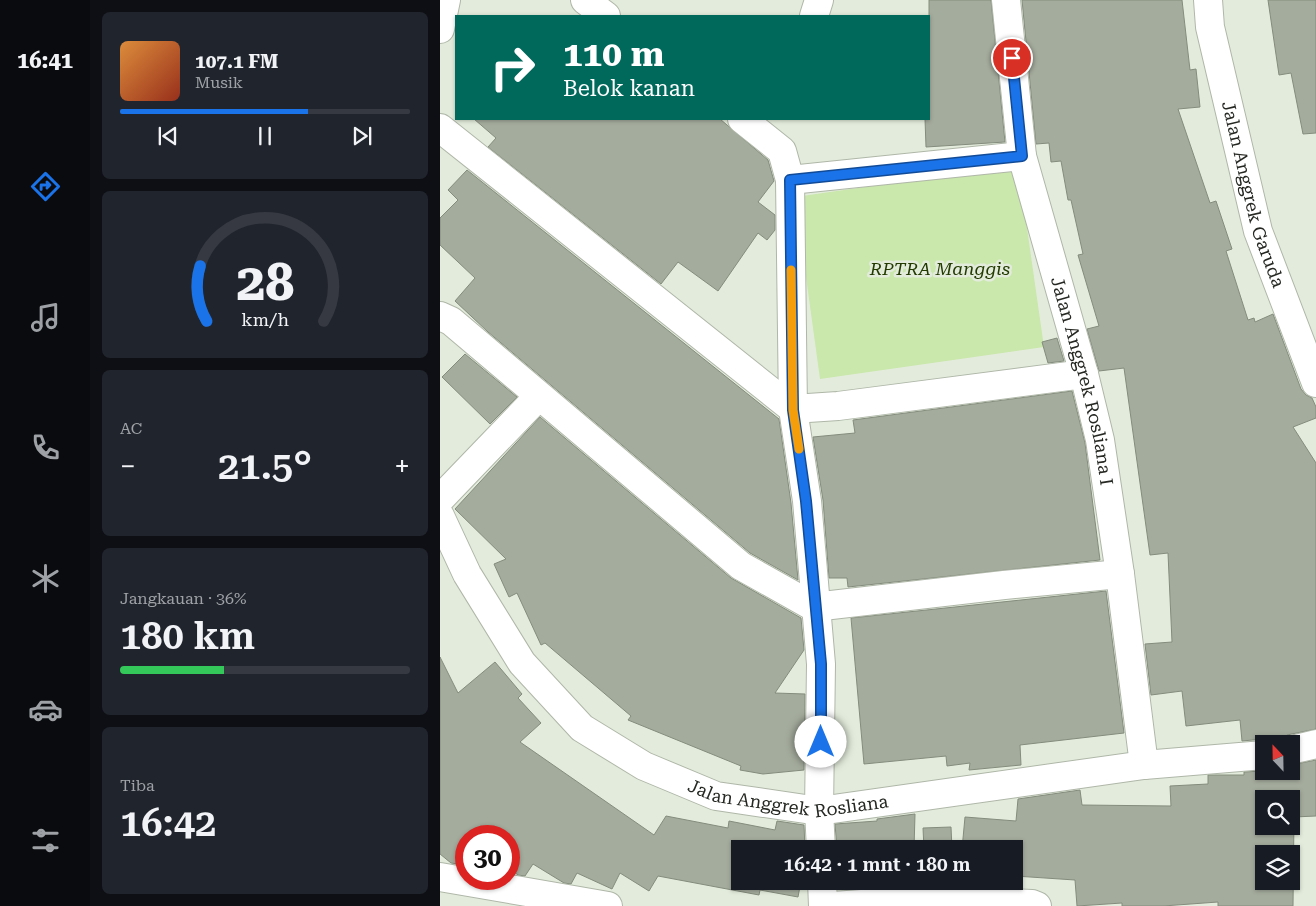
<!DOCTYPE html>
<html lang="id">
<head>
<meta charset="utf-8">
<style>
  :root { --surface:#171b24; --page:#20242c; --text:#f1f3f6; --muted:#9ea1a6; --line:#363941; --accent:#1a73e8 }
  body { margin:0; font-family:"Roboto Serif",serif; background:var(--page); color:var(--text); height:100vh; display:flex; flex-direction:column; font-size:19px; white-space:nowrap }
  * { box-sizing:border-box; margin:0 }
  p { font-size:16px; color:var(--muted) }
  .icon { flex:none; width:28px; height:28px; fill:none; stroke:currentColor; stroke-width:2; stroke-linecap:round; stroke-linejoin:round }
  .map { position:relative; flex:1; overflow:hidden }
  .details { display:flex; flex-direction:column; gap:12px; padding:12px; background:#0d0f14; width:350px }
  .details>* { flex:none }
  .top-card { position:absolute; left:15px; top:15px; width:475px; height:105px; border-radius:0px; box-shadow:0 1px 4px #0004; background:#00695c; color:#fff; overflow:hidden }
  .needle { width:32px; rotate:338deg }
  .fabs { position:absolute; left:815px; top:735px; display:grid; gap:10px }
  .fabs a { display:grid; place-items:center; width:45px; height:45px; border-radius:0px; background:var(--surface); box-shadow:0 1px 4px #0004; font-size:25px }
  .speed { position:absolute; left:15px; top:825px; display:flex; gap:10px; font-size:25px; font-weight:700; text-align:center }
  .speed>* { display:grid; place-content:center; width:65px; height:65px; border-radius:50%; background:var(--surface); box-shadow:0 1px 4px #0004; line-height:1 }
  .speed .limit { border:8px solid #d22; background:#fff; color:#111 }
  .pin { position:absolute; display:grid; place-items:center; width:42px; height:42px; color:#fff; margin:-21px; border:2px solid #fff; border-radius:50%; box-shadow:0 1px 5px #0007 }
  .me { position:absolute; width:55px; margin:-28px; rotate:0deg; stroke-linejoin:round; filter:drop-shadow(0 0 4px #0008) }
  .turn { display:flex; align-items:center; gap:18px; height:105px; padding:0 25px; font-size:22px }
  .turn .icon { width:65px; height:65px; stroke-width:2.5 }
  .turn b { display:block; font-size:35px; line-height:42px }
  .big { font-size:38px; font-weight:600; line-height:1.1 }
  .details .tile { flex:1; display:flex; flex-direction:column; justify-content:center; gap:8px; min-width:0; padding:0 18px; border-radius:8px; background:var(--page) }
  .details .dial { align-items:center; gap:0 }
  .dial svg { height:130px; overflow:visible; fill:none; stroke:var(--line); stroke-width:7; stroke-linecap:round; text-anchor:middle }
  .dial text { fill:var(--text); stroke:none }
  .song { display:flex; align-items:center; gap:15px }
  .cover { width:60px; height:60px; border-radius:8px; background:linear-gradient(135deg,hsl(30 70% 55%),hsl(10 70% 35%)) }
  .played { height:5px; border-radius:2px; background:linear-gradient(90deg,var(--accent) 65%,var(--line) 65%) }
  .keys { display:flex; justify-content:space-around; direction:ltr }
  .heat { display:flex; justify-content:space-between; align-items:center; font-size:28px; direction:ltr }
  .charge { height:8px; border-radius:4px; background:linear-gradient(90deg,#34c759 36%,var(--line) 0) }
  .trip { position:absolute; left:291px; top:840px; width:292px; height:50px; border-radius:0px; background:var(--surface); box-shadow:0 1px 4px #0004; font-weight:600; line-height:50px; text-align:center }
  main { display:flex; flex:1; min-height:0 }
  .tabs { display:flex; flex-direction:column; width:90px; justify-content:space-around; align-items:center; background:#090b0e; color:var(--muted) }
  .tabs .icon { width:35px; height:35px }
  .tabs .active { color:var(--accent) }
  .tabs b { font-size:22px; color:var(--text) }
  .map>svg:first-child { display:block }
</style>
</head>
<body>
<main>
<nav class="tabs">
<b>16:41</b>
<svg class="icon active" aria-label="directions" viewBox="0 0 24 24"><path d="M12 3l9 9-9 9-9-9zM9 14v-3h6M13 9l2 2-2 2"/></svg>
<svg class="icon" aria-label="music" viewBox="0 0 24 24"><path d="M9 18V5l10-2v13"/><circle cx="6" cy="18" r="3"/><circle cx="16" cy="16" r="3"/></svg>
<svg class="icon" aria-label="phone" viewBox="0 0 24 24"><path d="M5 4h4l2 5-3 2q2 4 5 5l2-3 5 2v4C11 20 4 13 5 4z"/></svg>
<svg class="icon" aria-label="climate" viewBox="0 0 24 24"><path d="M12 3v18M4 7l16 10M4 17L20 7"/></svg>
<svg class="icon" aria-label="car" viewBox="0 0 24 24"><path d="M5 17H2v-5l4-1 3-4h7l3 4 3 1v5h-3M9 17h6M6 11h13"/><circle cx="7" cy="17" r="2"/><circle cx="17" cy="17" r="2"/></svg>
<svg class="icon" aria-label="filters" viewBox="0 0 24 24"><path d="M4 7h16M4 17h16"/><circle cx="9" cy="7" r="2"/><circle cx="15" cy="17" r="2"/></svg>
</nav>
<section class="details">
<div class="tile">
<div class="song"><i class="cover"></i><div><b>107.1 FM</b><p>Musik</p></div></div>
<div class="played"></div>
<div class="keys"><svg class="icon" aria-label="previous" viewBox="0 0 24 24"><path d="M18 5L8 12l10 7zM5 5v14"/></svg><svg class="icon" aria-label="pause" viewBox="0 0 24 24"><path d="M8 5v14M16 5v14"/></svg><svg class="icon" aria-label="next" viewBox="0 0 24 24"><path d="M6 5l10 7-10 7zM19 5v14"/></svg></div>
</div>
<div class="tile dial"><svg viewBox="0 0 100 80">
<path d="M14 69A42 42 0 1 1 86 69"/>
<path d="M14 69A42 42 0 0 1 10 35" stroke="#1a73e8"/>
<text x="50" y="56" font-size="32" font-weight="700">28</text>
<text x="50" y="72" font-size="11">km/h</text>
</svg></div>
<div class="tile"><p>AC</p>
<div class="heat"><a>−</a><b class="big">21.5°</b><a>+</a></div>
</div>
<div class="tile"><p>Jangkauan · 36%</p><b class="big">180 km</b><div class="charge"></div></div>
<div class="tile"><p>Tiba</p><b class="big">16:42</b></div>
</section>
<div class="map">
<svg width="876" height="906" viewBox="0 0 876 906">
  <rect width="100%" height="100%" fill="#e3ecdc"/>
  <path fill="#cae7ac" d="M 578,165 L 604,347 L 380,379 L 355,197 Z"/>
  <path fill="#a4ac9d" stroke="#848c7d" fill-rule="evenodd" d="M 489,0 L 551,0 L 565,142 L 486,147 L 485,119 L 489,119 Z
    M 582,0 L 742,0 L 750,70 L 756,69 L 760,107 L 738,109 L 770,203 L 776,201 L 792,249 L 786,251 L 808,320 L 814,318 L 815,322 L 833,314 L 861,389 L 866,395 L 872,398 L 876,407 L 876,418 L 853,427 L 876,463 L 876,729 L 847,735 L 837,744 L 823,739 L 802,741 L 800,720 L 746,726 L 742,691 L 711,695 L 705,644 L 732,642 L 728,553 L 710,555 L 684,368 L 659,371 L 647,329 L 659,326 L 638,255 L 643,254 L 631,200 L 628,200 L 621,161 L 611,162 L 609,143 L 596,144 Z
    M 828,0 L 876,0 L 876,133 L 863,134 L 851,73 L 839,75 Z
    M 34,119 L 280,119 L 328,160 L 334,181 L 318,202 L 335,215 L 335,230 L 327,240 L 318,233 L 278,291 L 238,262 L 221,284 L 48,147 L 56,138 Z
    M 27,170 L 339,419 L 351,503 L 358,580 L 310,553 L 48,332 L 15,301 L 35,278 L 0,245 L 0,218 L 18,200 L 8,190 Z
    M 617,338 L 624,361 L 608,363 L 602,342 Z
    M 25,354 L 77,397 L 50,424 L 2,377 Z
    M 632,391 L 645,443 L 660,560 L 408,587 L 407,578 L 389,578 L 383,500 L 373,437 L 415,433 L 413,420 Z
    M 100,417 L 291,578 L 361,618 L 364,650 L 335,693 L 365,694 L 364,770 L 323,774 L 300,770 L 301,766 L 188,720 L 191,716 L 105,643 L 101,645 L 77,593 L 69,597 L 54,564 L 66,559 L 15,509 Z
    M 666,591 L 684,733 L 580,745 L 581,765 L 529,770 L 530,763 L 507,766 L 506,756 L 424,764 L 411,618 Z
    M 0,657 L 18,693 L 55,662 L 82,694 L 78,698 L 101,723 L 80,742 L 214,835 L 226,816 L 288,828 L 289,821 L 335,830 L 337,821 L 364,825 L 365,849 L 300,849 L 300,881 L 361,881 L 358,897 L 320,890 L 319,895 L 218,876 L 209,891 L 180,873 L 172,889 L 137,873 L 131,884 L 124,883 L 93,864 L 85,876 L 78,875 L 69,868 L 69,836 L 26,836 L 26,863 L 25,865 L 11,863 L 0,854 Z
    M 876,760 L 876,816 L 854,817 L 853,906 L 778,906 L 778,902 L 723,906 L 682,906 L 682,903 L 637,906 L 635,880 L 575,876 L 575,849 L 522,849 L 525,817 L 576,821 L 578,799 L 640,790 L 642,805 L 731,806 L 730,786 L 768,784 L 768,775 L 804,775 L 804,772 L 824,771 L 851,771 L 851,765 ZM 824,799 L 851,799 L 851,826 L 824,826 ZM 824,854 L 851,854 L 851,881 L 824,881 Z
    M 475,814 L 474,849 L 397,849 L 395,824 L 437,821 L 437,819 Z
    M 511,827 L 512,849 L 484,849 L 483,828 Z"/>
  <g fill="none" stroke-linecap="round" stroke-linejoin="round">
    <defs>
      <g id="minor">
        <path d="M 145,0 L 166,16"/>
        <path id="s1" d="M 566,0 L 582,156 L 644,374 L 660,440 L 680,574 L 704,765"/>
        <path d="M 374,16 L 379,0"/>
        <path d="M 0,29 L 6,0"/>
        <path d="M 302,119 L 342,151 L 350,180 L 353,409 L 367,501 L 381,664 L 379,811 L 381,849"/>
        <path d="M 0,128 L 353,409 L 398,406 L 644,374"/>
        <path d="M 350,180 L 582,156"/>
        <path d="M 0,316 L 11,321 L 301,566 L 374,607 L 564,585 L 680,574"/>
        <path d="M 0,499 L 98,397"/>
        <path id="s2" d="M 0,516 L 27,574 L 82,663 L 142,728 L 204,766 L 276,796 L 379,811 L 704,765 L 824,755"/>
        <path d="M 851,750 L 876,744"/>
        <path d="M 382,881 L 383,906"/>
      </g>
      <g id="tertiary">
        <path id="s3" d="M 768,0 L 770,27 L 818,231 L 876,383"/>
        <path d="M 0,877 L 168,906"/>
        <path d="M 393,906 L 493,899 L 592,904 L 597,906"/>
      </g>
    </defs>
    <use href="#minor" stroke="#afb7a8" stroke-width="30"/>
    <use href="#tertiary" stroke="#afb7a8" stroke-width="30"/>
    <use href="#minor" stroke="#fff" stroke-width="28"/>
    <use href="#tertiary" stroke="#fff" stroke-width="28"/>
  </g>
  <g fill="none" stroke-linecap="round" stroke-linejoin="round">
    <defs>
      <path id="route" d="M 381,742 L 381,664 L 366,501 L 353,410 L 350,180 L 582,156 L 572,58"/>
    </defs>
    <use href="#route" stroke="#114b97" stroke-width="12"/>
    <use href="#route" stroke="#1a73e8" stroke-width="9"/>
    <path stroke="#f59e0b" stroke-width="9" d="M 351,270 L 353,410 L 359,449"/>
  </g>
  <g text-anchor="middle" stroke-width="5" stroke-linejoin="round" paint-order="stroke">
    <g font-size="18" fill="#262923" stroke="#e3ecdc">
      <text dy="6" stroke="none"><textPath href="#s3" startOffset="200">Jalan Anggrek Garuda</textPath></text>
      <text dy="6" stroke="none"><textPath href="#s1" startOffset="390">Jalan Anggrek Rosliana I</textPath></text>
      <text dy="6" stroke="none"><textPath href="#s2" startOffset="480">Jalan Anggrek Rosliana</textPath></text>
    </g>
    <g font-size="18" font-style="italic" fill="#233b00" stroke="#e3ecdc">
      <text x="500" y="275">RPTRA Manggis</text>
    </g>
  </g>
</svg>
<div class="fabs">
<a><svg class="needle" viewBox="-14 -14 28 28"><path d="M0-13l5 13h-10z" fill="#e53935"/><path d="M0 13l5-13h-10z" fill="#9ea1a6"/></svg></a>
<a><svg class="icon" aria-label="search" viewBox="0 0 24 24"><circle cx="10" cy="10" r="6"/><path d="M15 15l6 6"/></svg></a>
<a><svg class="icon" aria-label="layers" viewBox="0 0 24 24"><path d="M12 4l9 5-9 5-9-5zM3 14l9 5 9-5"/></svg></a>
</div>
<div class="speed"><div class="limit">30</div></div>
<div class="pin" style="left:572px;top:58px;background:#d93025"><svg class="icon" aria-label="arrive" viewBox="0 0 24 24"><path d="M6 21V4h12l-3 4 3 4H6"/></svg></div>
<svg class="me" style="left:381px;top:742px" viewBox="-20 -20 40 40"><circle r="19" fill="#fff"/><path d="M0-13L10 11 0 6-10 11z" fill="#1a73e8"/></svg>
<div class="trip">16:42 · 1 mnt · 180 m</div>
<div class="top-card">
<div class="turn"><svg class="icon" aria-label="right" viewBox="0 0 24 24"><path d="M7 20v-9h11M14 6l5 5-5 5"/></svg><div><b>110 m</b>Belok kanan</div></div>
</div>
</div>
</main>
</body>
</html>
